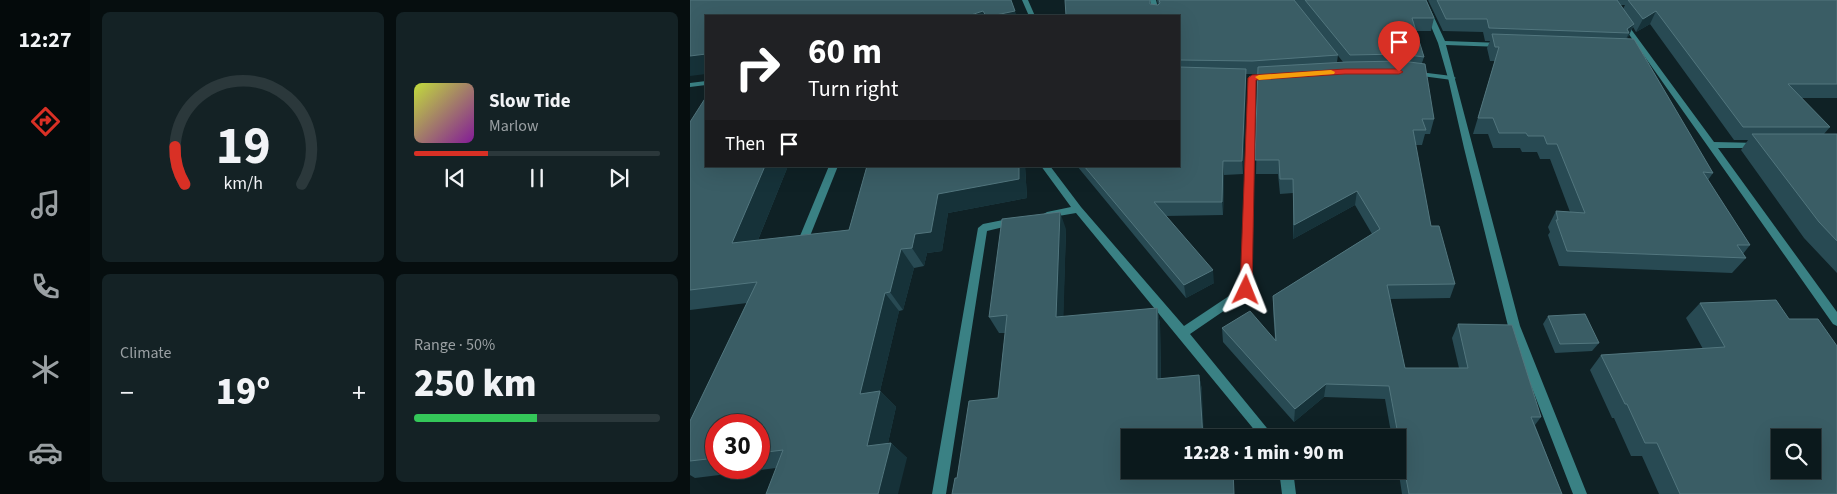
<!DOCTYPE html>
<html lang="en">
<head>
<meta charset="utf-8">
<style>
  :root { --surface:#0b191c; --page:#142225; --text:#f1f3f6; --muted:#9aa0a3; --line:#2b383b; --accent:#d93025 }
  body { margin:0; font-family:"Source Sans 3",sans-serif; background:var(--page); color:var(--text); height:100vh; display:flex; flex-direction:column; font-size:19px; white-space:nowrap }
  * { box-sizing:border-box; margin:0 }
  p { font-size:16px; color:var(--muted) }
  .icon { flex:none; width:28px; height:28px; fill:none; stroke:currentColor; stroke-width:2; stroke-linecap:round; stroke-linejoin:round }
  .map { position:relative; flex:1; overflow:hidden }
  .panel { display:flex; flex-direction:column; gap:12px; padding:12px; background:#060e0f; width:600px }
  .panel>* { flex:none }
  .hud { position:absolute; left:15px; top:15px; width:475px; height:152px; border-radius:0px; box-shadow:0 5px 20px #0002,0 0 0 1px var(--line); background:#202124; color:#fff; overflow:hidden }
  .tools { position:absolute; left:1081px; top:429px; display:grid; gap:10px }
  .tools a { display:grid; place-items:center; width:50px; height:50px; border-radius:0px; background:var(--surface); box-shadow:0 5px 20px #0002,0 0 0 1px var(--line); font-size:25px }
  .speed { position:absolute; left:15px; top:414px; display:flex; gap:10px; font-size:25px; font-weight:700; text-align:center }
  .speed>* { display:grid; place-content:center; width:65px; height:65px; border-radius:50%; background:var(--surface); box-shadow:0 5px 20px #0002,0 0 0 1px var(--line); line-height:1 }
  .speed .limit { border:8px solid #d22; background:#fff; color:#111 }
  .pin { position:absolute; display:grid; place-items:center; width:42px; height:42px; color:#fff; margin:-51px -21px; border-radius:50% 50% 50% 0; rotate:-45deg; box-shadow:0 0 5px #0007 }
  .pin .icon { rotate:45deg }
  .me { position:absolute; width:55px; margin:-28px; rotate:2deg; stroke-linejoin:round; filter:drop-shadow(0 0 4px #0008) }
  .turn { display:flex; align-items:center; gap:18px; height:105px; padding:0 20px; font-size:22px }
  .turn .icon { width:65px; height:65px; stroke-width:2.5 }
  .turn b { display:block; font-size:35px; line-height:42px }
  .then { display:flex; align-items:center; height:48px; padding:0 20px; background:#0003; gap:10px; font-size:19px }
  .big { font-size:38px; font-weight:800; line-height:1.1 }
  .panel .widget { flex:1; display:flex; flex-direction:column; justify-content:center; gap:8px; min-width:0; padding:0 18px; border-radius:8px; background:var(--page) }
  .panel .dial { align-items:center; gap:0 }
  .dial svg { height:130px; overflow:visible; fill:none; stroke:var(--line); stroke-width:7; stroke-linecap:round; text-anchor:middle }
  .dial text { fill:var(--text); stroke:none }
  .song { display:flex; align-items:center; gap:15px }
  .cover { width:60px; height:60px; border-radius:8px; background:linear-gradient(135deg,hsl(70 70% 55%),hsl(290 70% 35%)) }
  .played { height:5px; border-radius:2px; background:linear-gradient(90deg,var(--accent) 30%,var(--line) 30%) }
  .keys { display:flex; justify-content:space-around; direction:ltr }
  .heat { display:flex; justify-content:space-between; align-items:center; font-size:28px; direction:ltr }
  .charge { height:8px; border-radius:4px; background:linear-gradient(90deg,#34c759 50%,var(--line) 0) }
  .panel .tiles { flex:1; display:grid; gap:12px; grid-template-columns:repeat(2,1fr) }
  .trip { position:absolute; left:431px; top:429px; width:285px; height:50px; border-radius:0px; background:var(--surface); box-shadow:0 5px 20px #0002,0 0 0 1px var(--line); font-weight:800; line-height:50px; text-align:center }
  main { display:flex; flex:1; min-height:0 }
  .tabs { display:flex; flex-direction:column; width:90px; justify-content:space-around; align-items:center; background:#040a0b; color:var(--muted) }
  .tabs .icon { width:35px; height:35px }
  .tabs .selected { color:var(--accent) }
  .tabs b { font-size:22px; color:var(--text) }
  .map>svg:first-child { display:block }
</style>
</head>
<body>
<main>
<nav class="tabs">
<b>12:27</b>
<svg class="icon selected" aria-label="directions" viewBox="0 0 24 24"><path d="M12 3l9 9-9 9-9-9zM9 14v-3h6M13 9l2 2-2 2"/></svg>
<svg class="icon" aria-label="music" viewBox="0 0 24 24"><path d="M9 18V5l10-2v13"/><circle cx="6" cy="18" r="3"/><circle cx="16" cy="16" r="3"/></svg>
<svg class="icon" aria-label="phone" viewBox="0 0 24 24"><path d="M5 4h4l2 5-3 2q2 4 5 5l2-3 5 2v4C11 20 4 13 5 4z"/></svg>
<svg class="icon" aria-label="climate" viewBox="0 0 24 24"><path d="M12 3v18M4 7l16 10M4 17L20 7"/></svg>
<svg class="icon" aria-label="car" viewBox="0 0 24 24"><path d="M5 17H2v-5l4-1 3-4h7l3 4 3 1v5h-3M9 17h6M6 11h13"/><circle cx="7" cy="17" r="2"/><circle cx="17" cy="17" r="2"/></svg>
</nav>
<section class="panel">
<div class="tiles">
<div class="widget dial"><svg viewBox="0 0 100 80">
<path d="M14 69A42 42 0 1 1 86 69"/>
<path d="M14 69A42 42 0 0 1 8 46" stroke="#d93025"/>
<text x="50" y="56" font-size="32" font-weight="700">19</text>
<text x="50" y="72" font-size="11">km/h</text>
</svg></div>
<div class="widget">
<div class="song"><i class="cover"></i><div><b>Slow Tide</b><p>Marlow</p></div></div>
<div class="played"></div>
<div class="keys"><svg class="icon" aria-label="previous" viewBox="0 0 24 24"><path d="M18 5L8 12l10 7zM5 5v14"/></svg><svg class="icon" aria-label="pause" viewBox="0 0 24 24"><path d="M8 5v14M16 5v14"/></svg><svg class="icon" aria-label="next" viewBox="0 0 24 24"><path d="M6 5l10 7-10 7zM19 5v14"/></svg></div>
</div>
<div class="widget"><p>Climate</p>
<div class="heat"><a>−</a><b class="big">19°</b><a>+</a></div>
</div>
<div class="widget"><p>Range · 50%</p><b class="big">250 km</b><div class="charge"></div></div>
</div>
</section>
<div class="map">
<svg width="1147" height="494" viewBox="0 0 1147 494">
  <rect width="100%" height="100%" fill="#0f2125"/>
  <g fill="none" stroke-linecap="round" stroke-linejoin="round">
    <path fill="#3a8184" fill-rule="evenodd" d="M 332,0 L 338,0 L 345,16 L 339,16 Z
      M 721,71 L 762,76 L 766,78 L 762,80 L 724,75 L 721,75 Z"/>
    <path fill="#3a8184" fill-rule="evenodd" d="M 460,0 L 466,0 L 470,16 L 464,16 Z
      M 730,0 L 736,0 L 755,41 L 812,43 L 816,45 L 812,47 L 756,45 L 830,326 L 897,494 L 883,494 L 818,326 L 774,148 L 758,78 L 748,43 Z
      M 931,21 L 935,21 L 1024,142 L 1069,143 L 1070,145 L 1069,147 L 1066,148 L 1028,148 L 1147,312 L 1147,326 L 1143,324 L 931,23 Z
      M 559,76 L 565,76 L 566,78 L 561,290 L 560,293 L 500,334 L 585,438 L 571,438 L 386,213 L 357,218 L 352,215 L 357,212 L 381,207 L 351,166 L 360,166 L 391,207 L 494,326 L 551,288 Z
      M 16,81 L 16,85 L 0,87 L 0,83 Z
      M 139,166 L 148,166 L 120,236 L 115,240 L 112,239 L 110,236 Z
      M 323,218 L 326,220 L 328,222 L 326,224 L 297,231 L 256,494 L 242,494 L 288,228 L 293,224 Z
      M 589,470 L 603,470 L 606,494 L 592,494 Z"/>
  </g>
  <path fill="#284a53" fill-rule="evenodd" d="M 467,0 L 604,0 L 648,55 L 647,62 L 653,62 L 604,0 L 736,0 L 744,18 L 741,31 L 726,31 L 734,57 L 732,63 L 744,119 L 740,134 L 735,134 L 732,145 L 725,145 L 741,226 L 765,284 L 760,298 L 700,299 L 715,368 L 769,368 L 762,338 L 768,324 L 851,417 L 845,425 L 872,494 L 712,494 L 708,468 L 708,438 L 702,438 L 695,399 L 634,397 L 604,422 L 533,342 L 532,328 L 585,339 L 583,310 L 583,296 L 682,234 L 665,205 L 603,239 L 603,193 L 590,194 L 588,174 L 566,174 L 568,74 L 556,74 L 553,174 L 534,175 L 533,215 L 475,216 L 524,283 L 496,298 L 387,166 L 489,166 L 489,16 L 460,4 L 468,5 Z
    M 738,0 L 1147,0 L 1147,98 L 1111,98 L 1140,127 L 1134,134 L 1147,134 L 1147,273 L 1114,238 L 1051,150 L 1058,140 L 1044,140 L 960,24 L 946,32 L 943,27 L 938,37 L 937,38 L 1023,173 L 1018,180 L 1060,245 L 1053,254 L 1056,258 L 1042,273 L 869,266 L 858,235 L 860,232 L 858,227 L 866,211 L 880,212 L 860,159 L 850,159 L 847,152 L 832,152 L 830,148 L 803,148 L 798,134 L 783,134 L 805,61 L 800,61 L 797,48 L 800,41 L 795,41 L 793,32 L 753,31 ZM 930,5 L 935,5 L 933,9 Z
    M 0,122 L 16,166 L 98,166 L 68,240 L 159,230 L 177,166 L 335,166 L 337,198 L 258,213 L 252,251 L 237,253 L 234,266 L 224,268 L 213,310 L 209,311 L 190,391 L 206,407 L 198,443 L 201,443 L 217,458 L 86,468 L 5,478 L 0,475 L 0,421 L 57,303 L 0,310 ZM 26,425 L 69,425 L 69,468 L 26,468 Z
    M 376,229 L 373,317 L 467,308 L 470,324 L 471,379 L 509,375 L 512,390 L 267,478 L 308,398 L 315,333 L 309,333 L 299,317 Z
    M 1010,303 L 1147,494 L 969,494 L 952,456 L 941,456 L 924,418 L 922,418 L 900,370 L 911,355 L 1013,349 L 996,318 Z
    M 858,316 L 909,343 L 902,351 L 865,353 L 853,324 Z"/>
  <path fill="#163239" d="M 293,11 L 295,16 L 278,16 Z
    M 325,11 L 327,16 L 301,16 Z
    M 966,11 L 960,24 L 946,32 L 953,19 Z
    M 944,24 L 938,37 L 936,39 L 939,33 L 937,29 Z
    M 16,54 L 16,74 L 0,76 L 0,56 Z
    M 556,69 L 556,82 L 553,174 L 552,161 Z
    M 533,161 L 534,175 L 533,215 L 532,202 Z
    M 75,166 L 98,166 L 59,262 L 42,243 Z
    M 329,166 L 335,166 L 337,198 L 258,213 L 252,251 L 237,253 L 234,266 L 222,248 L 225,234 L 248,194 Z
    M 667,191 L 665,205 L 603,239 L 604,225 Z
    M 370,212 L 376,229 L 373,334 L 366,317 Z
    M 211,249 L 224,268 L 213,310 L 200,292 Z
    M 523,270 L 524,283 L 496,298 L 494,285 Z
    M 195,293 L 209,311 L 190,391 L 206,407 L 194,461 L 177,446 L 170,394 Z
    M 467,308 L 470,324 L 471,394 L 467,379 Z
    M 509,375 L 512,390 L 514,438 L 513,438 Z
    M 636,384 L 634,397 L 604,422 L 605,409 Z
    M 201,443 L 217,458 L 208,494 L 188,494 Z"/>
  <path fill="#3a5d65" stroke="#52767e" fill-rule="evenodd" d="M 0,0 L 321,0 L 325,11 L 301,16 L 296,16 L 293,11 L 278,16 L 16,16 L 16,54 L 0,56 Z
    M 375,0 L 460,0 L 460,4 L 468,5 L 470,3 L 469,0 L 604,0 L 648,55 L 562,61 L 489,60 L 489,16 L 376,16 Z
    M 615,0 L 736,0 L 744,18 L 722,18 L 734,57 L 711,54 L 660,55 Z
    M 747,0 L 927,0 L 944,24 L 937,29 L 939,33 L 799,28 L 797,19 L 756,19 Z
    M 938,0 L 1147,0 L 1147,84 L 1098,84 L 1140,127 L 1053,127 L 966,11 L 953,19 Z
    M 802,34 L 944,39 L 1023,173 L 1013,172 L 1060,245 L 1047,245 L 1056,258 L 877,251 L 866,220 L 868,220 L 866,211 L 895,213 L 867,144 L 857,144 L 854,136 L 838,136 L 836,133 L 809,133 L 803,118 L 788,118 L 809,47 L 805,47 Z
    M 712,61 L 735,64 L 744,119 L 732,119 L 736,130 L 723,130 L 741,226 L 749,226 L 765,284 L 697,285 L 715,368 L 778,368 L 768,324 L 822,325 L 851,417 L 841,417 L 872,494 L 719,494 L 699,386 L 636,384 L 605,409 L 532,328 L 560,311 L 586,341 L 583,296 L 690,229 L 667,191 L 604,225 L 603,179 L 590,179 L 589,160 L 565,160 L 568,67 L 657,62 Z
    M 489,67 L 556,69 L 552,161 L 533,161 L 532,202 L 464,202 L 523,270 L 494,285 L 394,166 L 489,166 Z
    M 16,97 L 16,166 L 75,166 L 42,243 L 159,230 L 177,166 L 329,166 L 329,179 L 248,194 L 241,232 L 225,234 L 222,248 L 211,249 L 200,292 L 195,293 L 170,394 L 190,391 L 177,446 L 201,443 L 188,494 L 76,494 L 93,450 L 69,453 L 69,425 L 26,425 L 26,458 L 0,461 L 0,421 L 67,282 L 0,290 L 0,122 Z
    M 1062,134 L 1147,134 L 1147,241 L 1129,222 Z
    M 370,212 L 366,317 L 467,308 L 467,379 L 509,375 L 513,438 L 440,438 L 440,470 L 543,470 L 544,494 L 262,494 L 265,478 L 267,478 L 279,401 L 308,398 L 317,315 L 299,317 L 312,219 Z
    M 1086,300 L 1099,319 L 1128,319 L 1147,346 L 1147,494 L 990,494 L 967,443 L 955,443 L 937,404 L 935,404 L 911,355 L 1035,347 L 1010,303 ZM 1090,438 L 1122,438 L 1122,470 L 1090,470 Z
    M 895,314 L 909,343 L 870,344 L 858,316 Z"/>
  <path fill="#d93025" stroke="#8d1f18" d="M 655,69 L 709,69 L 713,72 L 709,74 L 655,74 L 566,80 L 562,290 L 560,293 L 552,293 L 550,290 L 558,78 L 562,75 Z"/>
  <path fill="#f59e0b" d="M 641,70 L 645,72 L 644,74 L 569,80 L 565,77 L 569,75 Z"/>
</svg>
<div class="tools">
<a><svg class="icon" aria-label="search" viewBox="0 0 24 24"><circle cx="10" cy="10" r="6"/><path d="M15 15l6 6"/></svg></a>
</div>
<div class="speed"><div class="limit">30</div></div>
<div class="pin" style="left:709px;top:72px;background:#d93025"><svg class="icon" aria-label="arrive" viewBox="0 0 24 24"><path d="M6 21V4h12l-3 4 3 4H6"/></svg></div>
<svg class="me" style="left:556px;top:290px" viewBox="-20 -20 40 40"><path d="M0-17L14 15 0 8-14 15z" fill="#d93025" stroke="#fff" stroke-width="4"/></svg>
<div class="trip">12:28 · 1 min · 90 m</div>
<div class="hud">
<div class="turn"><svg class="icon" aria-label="right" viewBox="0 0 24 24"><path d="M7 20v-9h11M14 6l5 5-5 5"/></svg><div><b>60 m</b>Turn right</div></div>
<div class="then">Then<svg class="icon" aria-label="arrive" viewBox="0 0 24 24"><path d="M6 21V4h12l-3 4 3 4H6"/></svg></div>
</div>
</div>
</main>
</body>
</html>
